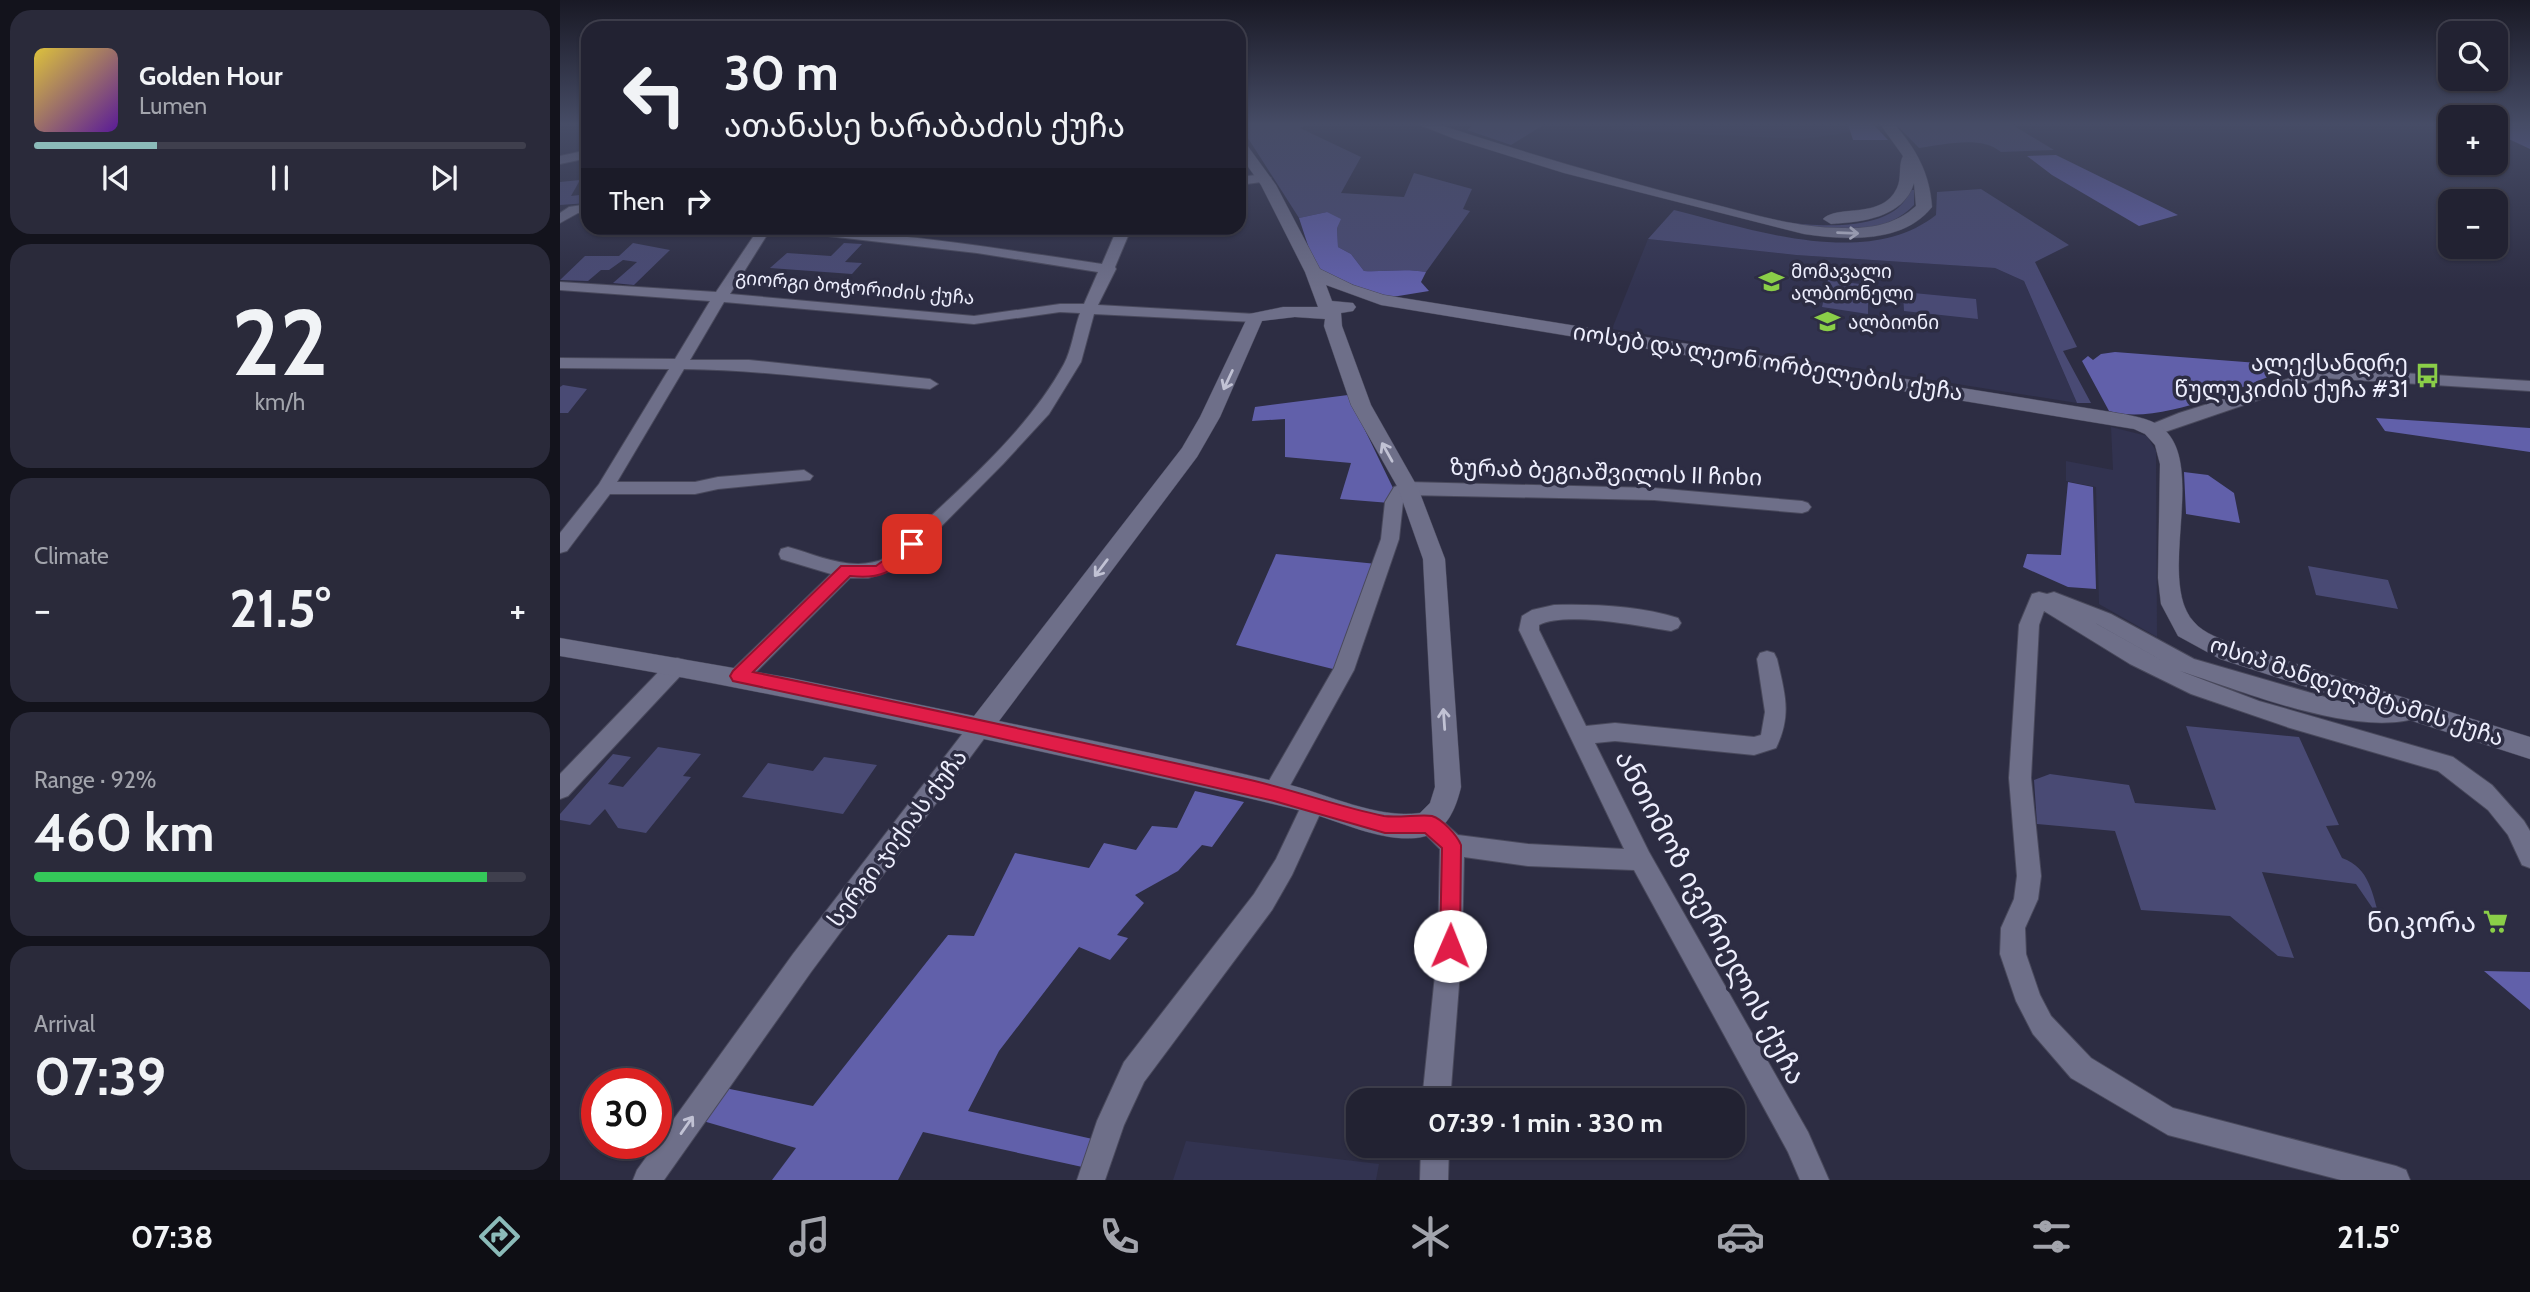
<!DOCTYPE html>
<html lang="en">
<head>
<meta charset="utf-8">
<style>
  :root { --surface:#222232; --page:#2a2a3a; --text:#f1f3f6; --muted:#a2a4ac; --line:#3f3f4d; --accent:#8bbbb9 }
  body { margin:0; font-family:Cabin,"Noto Sans Georgian",sans-serif; background:var(--page); color:var(--text); height:100vh; display:flex; flex-direction:column; font-size:26px; white-space:nowrap }
  * { box-sizing:border-box; margin:0 }
  p { font-size:23px; color:var(--muted) }
  .icon { flex:none; width:38px; height:38px; fill:none; stroke:currentColor; stroke-width:2; stroke-linecap:round; stroke-linejoin:round }
  .map { position:relative; flex:1; overflow:hidden }
  .drawer { display:flex; flex-direction:column; gap:10px; padding:10px; background:#13131c; width:560px }
  .drawer>* { flex:none }
  .banner { position:absolute; left:21px; top:21px; width:665px; height:214px; border-radius:21px; box-shadow:0 2px 5px #0004,0 0 0 2px var(--line); background:#222232; color:var(--text); overflow:hidden }
  .buttons { position:absolute; left:1878px; top:21px; display:grid; gap:14px }
  .buttons a { display:grid; place-items:center; width:70px; height:70px; border-radius:14px; background:var(--surface); box-shadow:0 2px 5px #0004,0 0 0 2px var(--line); font-size:35px }
  .speed { position:absolute; left:21px; top:1068px; display:flex; gap:14px; font-size:35px; font-weight:700; text-align:center }
  .speed>* { display:grid; place-content:center; width:91px; height:91px; border-radius:50%; background:var(--surface); box-shadow:0 2px 5px #0004,0 0 0 2px var(--line); line-height:1 }
  .speed .limit { border:10px solid #d22; background:#fff; color:#111 }
  .pin { position:absolute; display:grid; place-items:center; width:60px; height:60px; color:#fff; margin:-30px; border-radius:14px; box-shadow:0 4px 10px #0006 }
  .me { position:absolute; width:77px; margin:-38px; rotate:1deg; stroke-linejoin:round; filter:drop-shadow(0 0 5px #0008) }
  .turn { display:flex; align-items:center; gap:24px; height:147px; padding:0 28px; font-size:32px }
  .turn .icon { width:91px; height:91px; stroke-width:2.5 }
  .turn b { display:block; font-size:49px; line-height:60px }
  .then { display:flex; align-items:center; height:66px; padding:0 28px; background:#0003; gap:14px; font-size:26px }
  .big { font-size:52px; font-weight:700; line-height:1.1 }
  .drawer .widget { flex:1; display:flex; flex-direction:column; justify-content:center; gap:10px; min-width:0; padding:0 24px; border-radius:21px; background:var(--page) }
  .drawer .dial { align-items:center; gap:0 }
  .dial b { font-size:91px; line-height:1 }
  .song { display:flex; align-items:center; gap:21px }
  .cover { width:84px; height:84px; border-radius:10px; background:linear-gradient(135deg,hsl(50 70% 55%),hsl(270 70% 35%)) }
  .played { height:7px; border-radius:4px; background:linear-gradient(90deg,var(--accent) 25%,var(--line) 25%) }
  .keys { display:flex; justify-content:space-around; direction:ltr }
  .heat { display:flex; justify-content:space-between; align-items:center; font-size:38px; direction:ltr }
  .charge { height:10px; border-radius:5px; background:linear-gradient(90deg,#34c759 92%,var(--line) 0) }
  .trip { position:absolute; left:786px; top:1088px; width:399px; height:70px; border-radius:21px; background:var(--surface); box-shadow:0 2px 5px #0004,0 0 0 2px var(--line); font-weight:700; line-height:70px; text-align:center }
  .tab-bar { display:flex; height:112px; justify-content:space-around; align-items:center; background:#0e0e14; color:var(--muted) }
  .tab-bar .icon { width:49px; height:49px }
  .tab-bar .current { color:var(--accent) }
  .tab-bar b { font-size:32px; color:var(--text) }
  main { display:flex; flex:1; min-height:0 }
  .map>svg:first-child { display:block }
</style>
</head>
<body>
<main>
<section class="drawer">
<div class="widget">
<div class="song"><i class="cover"></i><div><b>Golden Hour</b><p>Lumen</p></div></div>
<div class="played"></div>
<div class="keys"><svg class="icon" aria-label="previous" viewBox="0 0 24 24"><path d="M18 5L8 12l10 7zM5 5v14"/></svg><svg class="icon" aria-label="pause" viewBox="0 0 24 24"><path d="M8 5v14M16 5v14"/></svg><svg class="icon" aria-label="next" viewBox="0 0 24 24"><path d="M6 5l10 7-10 7zM19 5v14"/></svg></div>
</div>
<div class="widget dial"><b>22</b><p>km/h</p></div>
<div class="widget"><p>Climate</p>
<div class="heat"><a>−</a><b class="big">21.5°</b><a>+</a></div>
</div>
<div class="widget"><p>Range · 92%</p><b class="big">460 km</b><div class="charge"></div></div>
<div class="widget"><p>Arrival</p><b class="big">07:39</b></div>
</section>
<div class="map">
<svg width="1970" height="1180" viewBox="0 0 1970 1180">
  <rect width="100%" height="100%" fill="#2d2d43"/>
  <path fill="#323350" d="M 1050,124 L 1288,124 L 1292,132 L 1244,139 L 1052,130 Z
    M 1088,239 L 1236,255 L 1435,268 L 1464,281 L 1517,403 L 1052,329 Z
    M 1551,427 L 1587,436 L 1596,451 L 1597,637 L 1539,604 L 1536,487 L 1506,481 L 1506,461 L 1553,470 Z
    M 626,1141 L 819,1164 L 816,1180 L 613,1180 Z"/>
  <path fill="#494a74" d="M 679,124 L 748,124 L 740,128 L 801,157 L 781,193 L 844,197 L 854,173 L 912,189 L 903,209 L 910,211 L 866,272 C 845,268 825,272 804,271 L 791,254 L 778,247 L 777,228 L 767,212 L 739,218 Z
    M 914,124 L 985,124 L 951,145 L 907,130 Z
    M 1336,124 L 1451,124 L 1494,150 L 1441,152 C 1420,135 1384,145 1359,148 Z
    M 20,180 L 11,196 L 28,194 L 28,203 L 0,205 L 0,182 Z
    M 1421,189 L 1509,245 L 1475,262 L 1517,347 L 1503,351 L 1531,403 L 1517,403 L 1464,281 L 1435,268 L 1236,255 L 1088,239 L 1114,210 C 1191,229 1307,270 1376,215 L 1377,192 Z
    M 1350,190 L 1354,190 L 1354,205 C 1322,239 1267,229 1225,222 C 1261,227 1337,232 1350,190 Z
    M 73,243 L 110,250 L 74,285 L 53,283 L 77,262 L 63,260 L 49,270 L 41,270 L 28,281 L 0,280 L 25,256 L 59,256 Z
    M 284,243 L 302,244 L 285,262 L 302,263 L 292,274 L 210,268 L 227,253 L 271,256 Z
    M 1268,280 L 1308,285 L 1308,314 L 1262,307 Z
    M 1343,292 L 1416,299 L 1418,319 L 1344,311 Z
    M 3,385 L 27,389 L 8,413 L 0,413 L 0,387 Z
    M 1748,566 L 1828,580 L 1838,609 L 1756,595 Z
    M 1626,726 L 1739,737 L 1779,825 L 1766,826 L 1782,858 C 1810,868 1812,894 1820,919 L 1796,884 L 1702,872 L 1734,958 L 1718,956 L 1670,916 L 1581,910 L 1555,831 L 1477,824 L 1474,780 L 1490,774 L 1569,785 L 1575,803 L 1656,810 Z
    M 98,747 L 141,754 L 123,776 L 131,777 L 86,833 L 58,828 L 45,809 L 30,825 L 0,820 L 0,814 L 53,754 L 71,757 L 48,784 L 63,787 Z
    M 264,757 L 317,765 L 283,814 L 182,797 L 208,763 L 253,771 Z"/>
  <path fill="#6160aa" d="M 1288,124 L 1313,124 L 1328,140 L 1293,140 Z
    M 1936,124 L 1970,124 L 1970,149 L 1936,133 Z
    M 1496,155 L 1618,215 L 1579,226 L 1492,175 L 1467,156 Z
    M 767,212 L 781,219 L 777,228 L 778,247 L 791,254 L 804,271 C 825,272 845,268 866,272 L 861,282 L 869,291 L 826,298 L 756,270 L 739,218 Z
    M 1555,352 L 1711,364 L 1723,371 C 1677,389 1596,426 1549,411 L 1522,361 L 1528,356 L 1533,360 L 1541,354 Z
    M 788,395 L 833,488 L 830,503 L 780,499 L 791,463 L 725,457 L 725,419 L 692,421 L 695,407 Z
    M 1816,418 L 1970,428 L 1970,452 L 1825,431 Z
    M 1624,472 L 1648,475 L 1674,493 L 1680,523 L 1626,514 Z
    M 1508,482 L 1533,487 L 1536,589 L 1508,587 L 1463,567 L 1467,554 L 1501,555 Z
    M 716,554 L 817,564 L 777,670 L 676,645 Z
    M 635,791 L 684,802 L 652,847 L 642,845 L 618,871 L 575,895 L 584,903 L 557,935 L 568,938 L 550,960 L 519,947 L 439,1051 L 408,1111 L 537,1140 L 527,1168 L 363,1132 L 338,1180 L 212,1180 L 236,1148 L 143,1121 L 165,1088 L 253,1106 L 388,935 L 414,936 L 455,853 L 529,868 L 544,843 L 576,850 L 592,826 L 617,828 Z
    M 1924,971 L 1970,972 L 1970,1010 Z"/>
  <g fill="none" stroke-linecap="round" stroke-linejoin="round">
    <defs>
      <path id="minor" d="M 28,150 L 28,158 L 0,164 L 0,156 Z
        M 705,174 L 711,178 L 709,181 L 679,185 L 679,177 Z
        M 28,204 L 28,212 L 18,213 L 0,223 L 0,213 L 9,207 Z
        M 199,228 C 314,228 428,247 542,264 L 554,236 L 561,232 L 568,236 L 555,267 L 556,269 L 538,305 L 695,314 L 702,318 L 695,322 L 534,314 L 521,362 L 489,414 L 443,464 L 340,568 L 308,578 L 290,578 L 186,682 L 179,684 L 172,682 L 169,676 L 172,670 L 271,574 L 221,559 L 219,554 L 221,549 L 228,547 C 260,556 294,573 326,558 C 386,500 464,438 504,364 C 512,349 514,329 520,313 L 500,312 L 414,324 L 164,302 L 130,360 L 189,360 L 370,379 L 378,384 L 370,389 C 288,382 207,370 124,369 L 57,482 L 135,482 L 158,477 L 244,470 L 253,476 L 250,480 L 158,489 L 135,494 L 50,494 L 7,551 L 0,553 L 0,533 L 39,484 L 109,369 L 0,368 L 0,358 L 115,359 L 150,301 L 0,290 L 0,282 L 156,292 ZM 250,234 L 417,253 L 538,272 L 524,304 L 500,304 L 414,316 L 170,294 L 207,235 Z
        M 1762,368 L 1970,381 L 1970,391 L 1763,378 L 1599,434 L 1593,435 L 1585,430 L 1587,426 L 1619,413 Z
        M 848,482 L 1094,488 L 1242,501 L 1248,503 L 1251,507 L 1248,511 L 1242,513 L 1094,500 L 847,495 L 843,502 L 839,539 L 794,670 L 722,800 L 714,803 L 706,800 L 703,793 L 706,786 L 774,668 L 821,539 L 825,502 L 834,487 Z
        M 1479,592 L 1487,594 L 1494,592 L 1551,614 L 1634,659 L 1779,701 L 1815,706 L 1853,702 L 1860,705 L 1864,711 L 1860,717 C 1797,739 1683,691 1620,671 L 1699,701 L 1893,757 L 1932,785 L 1964,821 L 1970,831 L 1970,868 L 1962,865 L 1948,835 L 1928,810 L 1878,771 L 1730,728 L 1631,694 L 1570,664 L 1484,611 L 1479,625 L 1471,778 L 1481,876 L 1478,899 L 1465,928 L 1466,954 L 1480,995 L 1491,1016 L 1531,1058 L 1613,1108 L 1836,1166 L 1846,1170 L 1850,1180 L 1781,1180 L 1608,1135 L 1511,1078 L 1473,1034 L 1456,1001 L 1440,954 L 1441,928 L 1454,899 L 1457,876 L 1449,778 L 1459,625 L 1472,594 ZM 1535,623 L 1537,624 L 1619,670 Z
        M 994,605 C 1034,604 1080,606 1118,618 L 1121,623 L 1118,628 L 1111,631 C 1081,626 1005,611 979,625 L 979,630 L 1026,726 L 1055,723 L 1194,737 L 1201,735 L 1205,712 L 1197,659 L 1200,653 L 1207,651 L 1214,653 L 1217,659 C 1225,694 1232,715 1216,748 L 1194,755 L 1055,741 L 1035,743 L 1089,852 L 1248,1132 L 1269,1180 L 1240,1180 L 1228,1152 L 1074,870 L 968,866 L 904,857 L 902,946 L 890,1101 L 862,1101 L 878,946 L 880,849 L 861,830 L 858,823 L 861,816 L 869,813 L 877,816 L 898,835 L 968,844 L 1064,849 L 959,630 L 962,616 L 972,610 Z
        M 117,658 L 124,660 L 127,666 L 124,672 L 8,796 L 0,799 L 0,774 L 110,660 Z
        M 421,717 L 429,720 L 432,726 L 429,732 L 251,972 L 104,1180 L 73,1180 L 77,1170 L 233,954 L 413,720 Z
        M 754,793 L 762,796 L 765,803 L 732,875 L 712,910 L 584,1082 L 564,1125 L 545,1180 L 517,1180 L 537,1121 L 564,1062 L 694,894 L 716,859 L 746,796 Z
        M 861,1146 L 889,1146 L 888,1180 L 860,1180 Z"/>
      <path id="tertiary" d="M 857,124 L 877,124 C 966,153 1055,179 1145,202 C 1190,213 1235,228 1282,228 C 1309,229 1335,225 1356,206 L 1354,183 C 1344,218 1301,222 1271,224 L 1263,219 C 1278,204 1322,220 1337,188 C 1342,178 1338,165 1343,156 L 1320,124 L 1334,124 C 1356,148 1370,174 1372,207 C 1343,244 1285,240 1244,234 L 1004,173 L 895,139 Z
        M 679,140 L 684,141 L 716,185 L 760,269 L 793,285 L 824,295 L 1545,411 C 1562,414 1582,416 1597,424 C 1652,457 1594,579 1634,622 C 1644,634 1662,639 1676,645 L 1970,737 L 1970,759 L 1660,659 L 1618,636 L 1601,604 L 1598,578 L 1600,464 L 1595,445 L 1585,434 L 1574,429 L 821,305 L 766,285 L 772,301 L 793,303 L 796,307 L 793,311 L 781,313 L 782,326 L 811,405 L 858,488 L 885,559 L 901,787 C 895,812 885,835 856,838 C 821,841 786,824 753,814 C 719,805 684,797 650,789 C 434,741 218,692 0,656 L 0,638 L 231,678 L 414,716 L 622,448 L 640,417 L 689,314 L 723,307 L 758,307 L 745,272 L 701,185 L 679,154 ZM 735,317 L 765,319 L 764,326 L 791,405 L 838,488 L 863,559 L 875,787 L 870,803 L 860,813 C 816,819 768,794 726,784 C 631,761 535,741 439,721 L 637,457 L 660,417 L 702,321 Z"/>
    </defs>
    <use href="#minor" stroke="#49495c" stroke-width="2"/>
    <use href="#tertiary" stroke="#49495c" stroke-width="1"/>
    <use href="#minor" fill="#6e6f89" fill-rule="evenodd"/>
    <use href="#tertiary" fill="#6e6f89" fill-rule="evenodd"/>
  </g>
  <defs><path id="oneway-shaft" d="M-6 0H5M1.5-3L5.5 0L1.5 3" fill="none" stroke-width="1.6" stroke-linecap="round" stroke-linejoin="round" transform="scale(1.75)"/></defs>
  <g stroke="#c1c2d4">
    <use href="#oneway-shaft" transform="translate(1288 233) rotate(2)"/>
    <use href="#oneway-shaft" transform="translate(668 380) rotate(115)"/>
    <use href="#oneway-shaft" transform="translate(827 452) rotate(-119)"/>
    <use href="#oneway-shaft" transform="translate(541 568) rotate(127)"/>
    <use href="#oneway-shaft" transform="translate(884 719) rotate(-94)"/>
    <use href="#oneway-shaft" transform="translate(127 1125) rotate(-55)"/>
  </g>
  <linearGradient id="sky" x2="0" y2="1"><stop stop-color="#191925"/><stop offset="0.43" stop-color="#464c66"/><stop offset="1" stop-color="#464c66" stop-opacity="0"/></linearGradient>
  <rect width="1970" height="289" fill="url(#sky)"/>
  <path fill="#e11d48" stroke="#92132f" stroke-width="2" d="M 352,539 L 357,540 L 359,544 L 357,548 C 332,570 325,580 290,576 L 193,672 C 358,706 522,742 686,779 C 732,789 778,807 824,816 C 837,818 863,814 872,816 C 882,819 897,835 901,845 L 900,946 L 897,953 L 890,956 L 883,953 L 880,946 L 882,848 L 865,833 L 825,833 L 714,801 L 421,734 L 173,681 L 170,676 L 173,671 L 281,566 L 316,566 Z"/>
  <defs>
    <symbol id="school-bare" viewBox="-9 -9 18 18"><path d="M0-5L7-2L0 1L-7-2ZM-4 1L0 2.5L4 1V4Q0 6-4 4Z" fill="#8ace48" stroke="#2d2d43" stroke-width="2.5" paint-order="stroke"/></symbol>
    <symbol id="bus-bare" viewBox="-9 -9 18 18"><path d="M-5-6H5V4H4V6H2V4H-2V6H-4V4H-5ZM-3.5-4V0h7V-4ZM-3.5 1.2v1.5H-2V1.2ZM2 1.2v1.5H3.5V1.2Z" fill="#8ace48" stroke="#2d2d43" stroke-width="2.5" paint-order="stroke"/></symbol>
    <symbol id="supermarket-bare" viewBox="-9 -9 18 18"><path d="M-6-5.5h2.5l.6 2H6L4.5 2H-2.5L-4.4-4H-6ZM-1.5 3.2a1.3 1.3 0 1 0 .1 0ZM3 3.2a1.3 1.3 0 1 0 .1 0Z" fill="#8ace48" stroke="#2d2d43" stroke-width="2.5" paint-order="stroke"/></symbol>
  </defs>
  <g fill-rule="evenodd">
    <use href="#school-bare" x="1194" y="264" width="35" height="35"/>
    <use href="#school-bare" x="1250" y="304" width="35" height="35"/>
    <use href="#bus-bare" x="1850" y="358" width="35" height="35"/>
    <use href="#supermarket-bare" x="1918" y="904" width="35" height="35"/>
  </g>
  <g text-anchor="middle" stroke-width="7" stroke-linejoin="round" paint-order="stroke">
    <g font-size="19" fill="#edeefd" stroke="#2d2d43" text-anchor="start">
      <text x="1231" y="278">მომავალი<tspan x="1231" dy="22">ალბიონელი</tspan></text>
      <text x="1288" y="329">ალბიონი</text>
    </g>
    <g font-size="19" fill="#edeefd" stroke="#2d2d43">
      <text transform="translate(295 287) rotate(5)" y="7">გიორგი ბოჭორიძის ქუჩა</text>
    </g>
    <g font-size="23" fill="#edeefd" stroke="#2d2d43">
      <text transform="translate(1208 362) rotate(9)" y="8">იოსებ და ლეონ ორბელების ქუჩა</text>
      <text transform="translate(1046 472) rotate(2)" y="8">ზურაბ ბეგიაშვილის II ჩიხი</text>
      <text transform="translate(1797 691) rotate(18)" y="8">ოსიპ მანდელშტამის ქუჩა</text>
      <text transform="translate(337 838) rotate(-53)" y="8">სერგი ჯიქიას ქუჩა</text>
    </g>
    <g font-size="23" fill="#edeefd" stroke="#2d2d43" text-anchor="end">
      <text x="1848" y="371">ალექსანდრე<tspan x="1848" dy="26">წულუკიძის ქუჩა #31</tspan></text>
    </g>
    <g font-size="28" fill="#edeefd" stroke="#2d2d43">
      <text transform="translate(1151 917) rotate(62)" y="10">ანთიმოზ ივერიელის ქუჩა</text>
    </g>
    <g font-size="28" fill="#edeefd" stroke="#2d2d43" text-anchor="end">
      <text x="1916" y="932">ნიკორა</text>
    </g>
  </g>
</svg>
<div class="buttons">
<a><svg class="icon" aria-label="search" viewBox="0 0 24 24"><circle cx="10" cy="10" r="6"/><path d="M15 15l6 6"/></svg></a>
<a>+</a>
<a>−</a>
</div>
<div class="speed"><div class="limit">30</div></div>
<div class="pin" style="left:352px;top:544px;background:#d93025"><svg class="icon" aria-label="arrive" viewBox="0 0 24 24"><path d="M6 21V4h12l-3 4 3 4H6"/></svg></div>
<svg class="me" style="left:890px;top:946px" viewBox="-20 -20 40 40"><circle r="19" fill="#fff"/><path d="M0-13L10 11 0 6-10 11z" fill="#e11d48"/></svg>
<div class="trip">07:39 · 1 min · 330 m</div>
<div class="banner">
<div class="turn"><svg class="icon" aria-label="left" viewBox="0 0 24 24"><path d="M17 20v-9H6M10 6l-5 5 5 5"/></svg><div><b>30 m</b>ათანასე ხარაბაძის ქუჩა</div></div>
<div class="then">Then<svg class="icon" aria-label="right" viewBox="0 0 24 24"><path d="M7 20v-9h11M14 6l5 5-5 5"/></svg></div>
</div>
</div>
</main>
<nav class="tab-bar">
<b>07:38</b>
<svg class="icon current" aria-label="directions" viewBox="0 0 24 24"><path d="M12 3l9 9-9 9-9-9zM9 14v-3h6M13 9l2 2-2 2"/></svg>
<svg class="icon" aria-label="music" viewBox="0 0 24 24"><path d="M9 18V5l10-2v13"/><circle cx="6" cy="18" r="3"/><circle cx="16" cy="16" r="3"/></svg>
<svg class="icon" aria-label="phone" viewBox="0 0 24 24"><path d="M5 4h4l2 5-3 2q2 4 5 5l2-3 5 2v4C11 20 4 13 5 4z"/></svg>
<svg class="icon" aria-label="climate" viewBox="0 0 24 24"><path d="M12 3v18M4 7l16 10M4 17L20 7"/></svg>
<svg class="icon" aria-label="car" viewBox="0 0 24 24"><path d="M5 17H2v-5l4-1 3-4h7l3 4 3 1v5h-3M9 17h6M6 11h13"/><circle cx="7" cy="17" r="2"/><circle cx="17" cy="17" r="2"/></svg>
<svg class="icon" aria-label="filters" viewBox="0 0 24 24"><path d="M4 7h16M4 17h16"/><circle cx="9" cy="7" r="2"/><circle cx="15" cy="17" r="2"/></svg>
<b>21.5°</b>
</nav>
</body>
</html>
